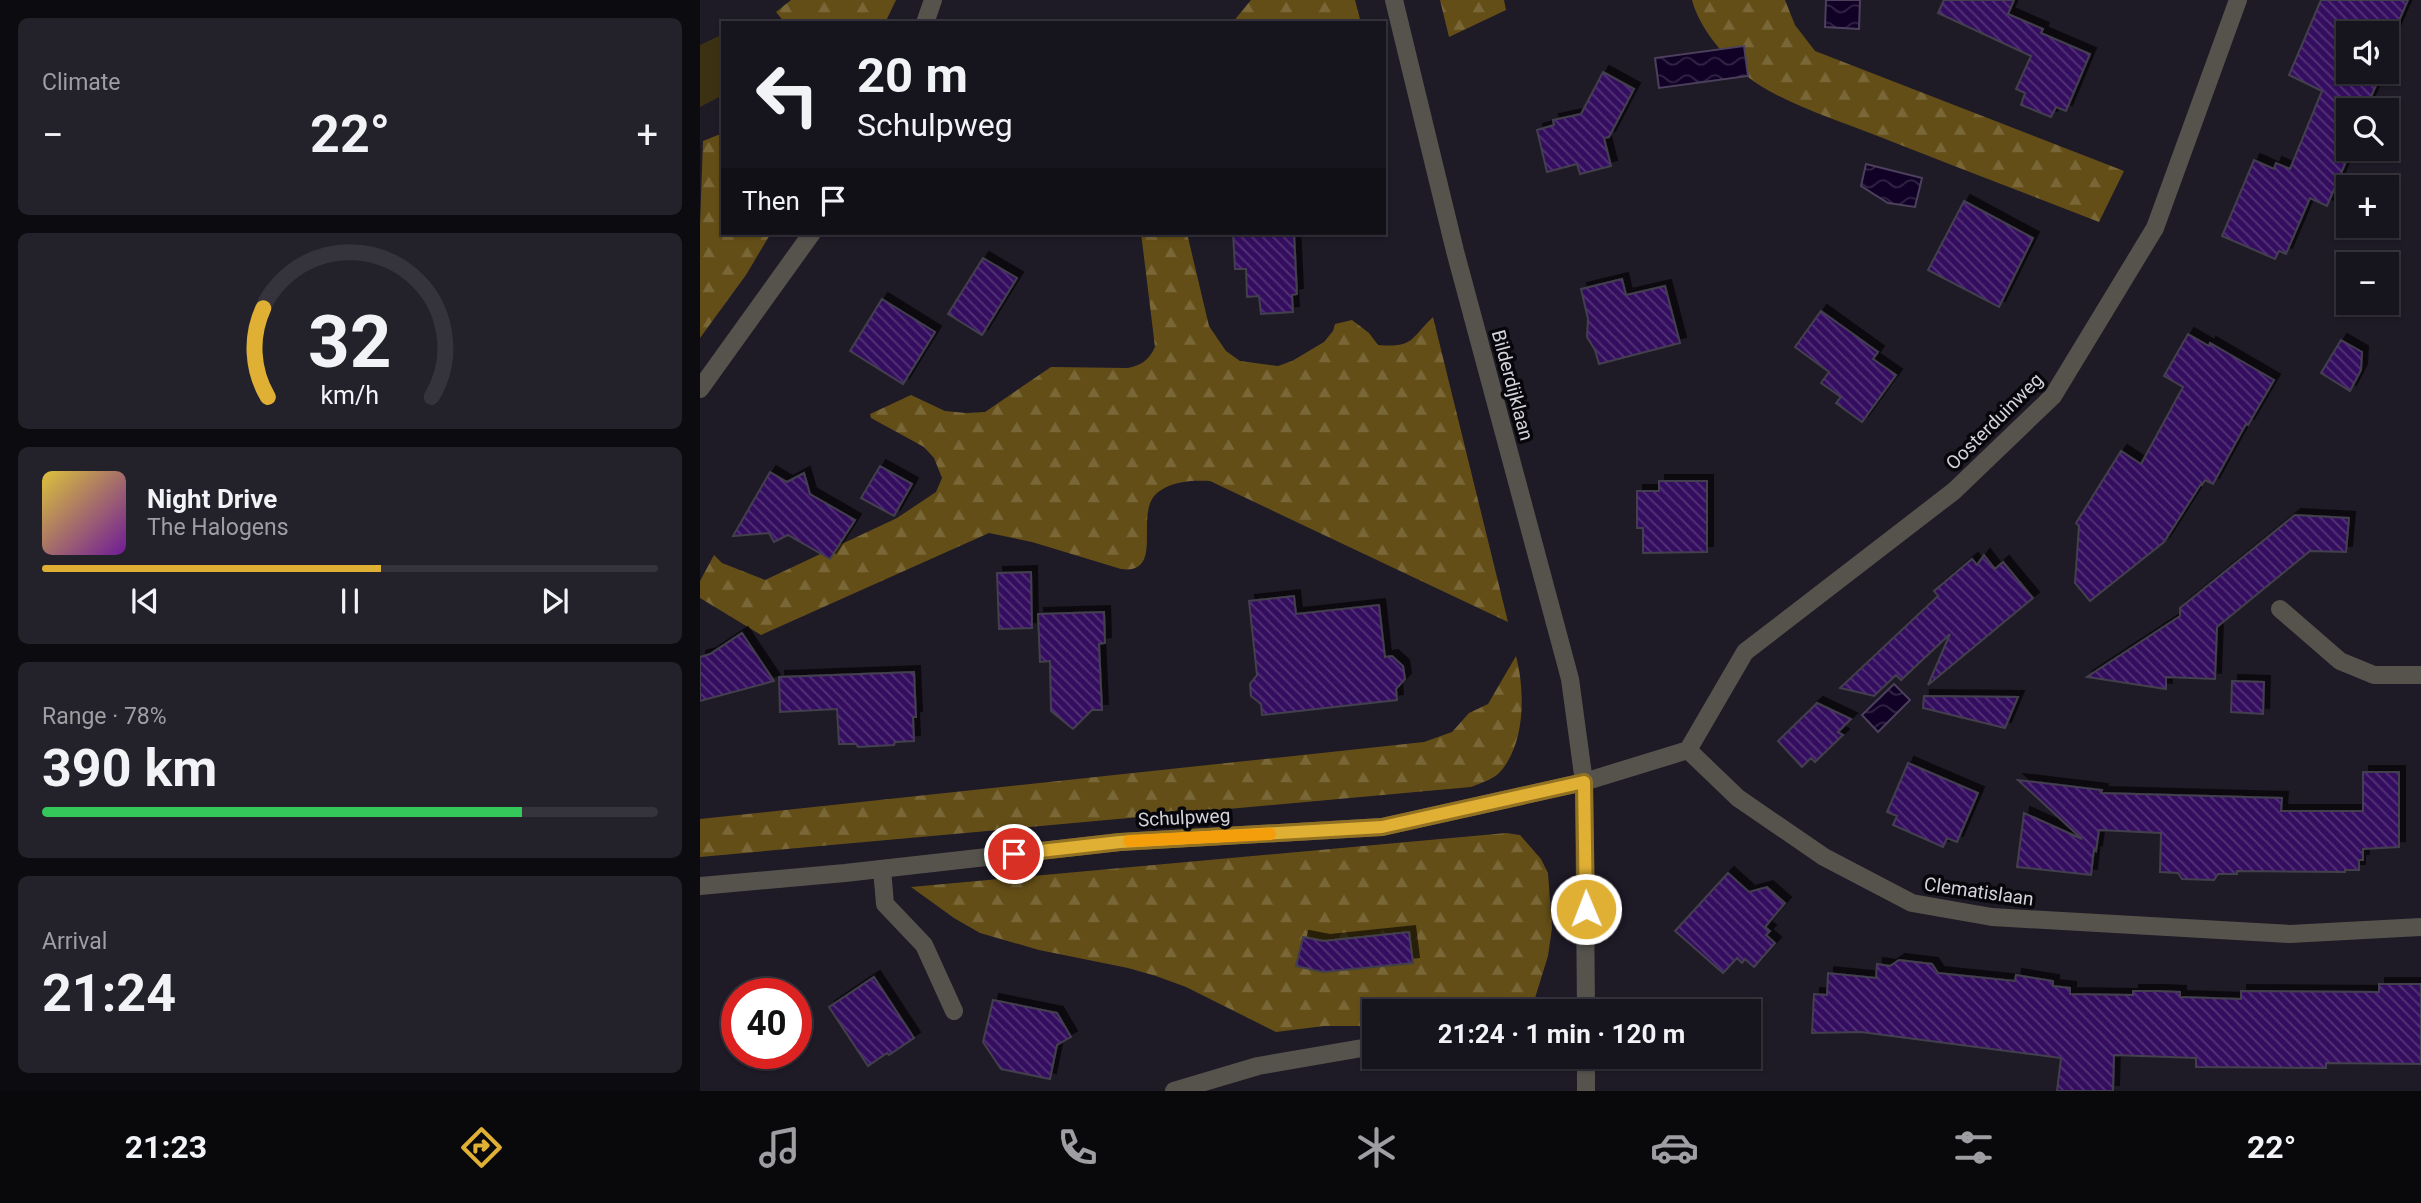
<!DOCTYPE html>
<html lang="en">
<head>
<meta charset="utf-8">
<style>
  :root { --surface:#16141c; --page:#232129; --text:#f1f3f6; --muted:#9e9ea3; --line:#35333b; --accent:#e0b034 }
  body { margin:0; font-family:Roboto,sans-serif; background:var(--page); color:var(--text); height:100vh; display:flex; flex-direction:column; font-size:26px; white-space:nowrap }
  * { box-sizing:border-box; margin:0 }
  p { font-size:23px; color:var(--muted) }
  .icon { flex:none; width:38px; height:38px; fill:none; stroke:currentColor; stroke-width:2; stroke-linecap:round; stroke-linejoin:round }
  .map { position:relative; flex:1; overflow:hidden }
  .details { display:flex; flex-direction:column; gap:18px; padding:18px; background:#0c0b0f; width:700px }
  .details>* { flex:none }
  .top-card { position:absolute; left:21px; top:21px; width:665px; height:214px; border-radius:0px; box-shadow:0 2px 5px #0004,0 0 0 2px var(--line); background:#16141c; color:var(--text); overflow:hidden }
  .buttons { position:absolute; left:1636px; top:21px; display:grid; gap:14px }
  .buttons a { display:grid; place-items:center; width:63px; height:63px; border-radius:0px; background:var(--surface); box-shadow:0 2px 5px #0004,0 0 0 2px var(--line); font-size:35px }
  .speed { position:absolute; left:21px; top:978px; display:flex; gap:14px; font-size:35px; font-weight:700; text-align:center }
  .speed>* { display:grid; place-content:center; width:91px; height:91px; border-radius:50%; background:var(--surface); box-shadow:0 2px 5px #0004,0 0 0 2px var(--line); line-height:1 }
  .speed .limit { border:10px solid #d22; background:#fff; color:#111 }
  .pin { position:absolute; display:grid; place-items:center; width:60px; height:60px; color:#fff; margin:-30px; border:4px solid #fff; border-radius:50%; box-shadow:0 2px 7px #0007 }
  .me { position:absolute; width:77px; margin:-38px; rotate:359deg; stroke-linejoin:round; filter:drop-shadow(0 0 5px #0008) }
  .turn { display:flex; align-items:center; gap:24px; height:147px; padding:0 21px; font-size:32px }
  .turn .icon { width:91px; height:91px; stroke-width:2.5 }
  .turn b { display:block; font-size:49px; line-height:60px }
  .then { display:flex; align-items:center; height:66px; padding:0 21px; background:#0003; gap:14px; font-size:26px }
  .big { font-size:52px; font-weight:700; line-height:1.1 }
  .details .tile { flex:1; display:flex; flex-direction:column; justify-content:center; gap:10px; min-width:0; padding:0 24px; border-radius:10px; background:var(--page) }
  .details .dial { align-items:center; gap:0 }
  .dial svg { height:182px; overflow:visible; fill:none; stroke:var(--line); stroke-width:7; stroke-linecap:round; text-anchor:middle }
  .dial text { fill:var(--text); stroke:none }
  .song { display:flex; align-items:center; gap:21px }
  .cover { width:84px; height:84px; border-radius:10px; background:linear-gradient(135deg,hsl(50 70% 55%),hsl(280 70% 35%)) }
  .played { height:7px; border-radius:4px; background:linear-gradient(90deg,var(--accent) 55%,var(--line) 55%) }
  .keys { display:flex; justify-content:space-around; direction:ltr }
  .heat { display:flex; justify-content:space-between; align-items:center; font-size:38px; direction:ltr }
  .charge { height:10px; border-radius:5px; background:linear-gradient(90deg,#34c759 78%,var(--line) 0) }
  .trip { position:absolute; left:662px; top:999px; width:399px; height:70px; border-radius:0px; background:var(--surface); box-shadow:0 2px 5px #0004,0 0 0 2px var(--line); font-weight:700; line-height:70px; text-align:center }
  .menu { display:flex; height:112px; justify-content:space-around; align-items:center; background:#09080b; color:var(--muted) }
  .menu .icon { width:49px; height:49px }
  .menu .active { color:var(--accent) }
  .menu b { font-size:32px; color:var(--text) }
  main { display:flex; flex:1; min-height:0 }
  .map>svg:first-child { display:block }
</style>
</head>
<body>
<main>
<section class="details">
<div class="tile"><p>Climate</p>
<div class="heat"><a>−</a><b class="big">22°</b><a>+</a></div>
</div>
<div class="tile dial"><svg viewBox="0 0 100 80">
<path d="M14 69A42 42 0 1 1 86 69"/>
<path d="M14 69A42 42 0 0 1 12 30" stroke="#e0b034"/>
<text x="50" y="56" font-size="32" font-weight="700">32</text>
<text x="50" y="72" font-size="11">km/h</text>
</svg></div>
<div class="tile">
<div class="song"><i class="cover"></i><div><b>Night Drive</b><p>The Halogens</p></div></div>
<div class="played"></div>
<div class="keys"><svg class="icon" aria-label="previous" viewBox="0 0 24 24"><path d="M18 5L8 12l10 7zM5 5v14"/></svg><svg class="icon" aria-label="pause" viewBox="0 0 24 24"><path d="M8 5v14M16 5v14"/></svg><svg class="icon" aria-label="next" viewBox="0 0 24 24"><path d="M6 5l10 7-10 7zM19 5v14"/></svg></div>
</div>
<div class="tile"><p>Range · 78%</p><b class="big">390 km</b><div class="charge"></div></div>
<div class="tile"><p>Arrival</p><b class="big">21:24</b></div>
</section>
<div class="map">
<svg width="1721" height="1091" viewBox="0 0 1721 1091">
  <defs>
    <pattern id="forest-firs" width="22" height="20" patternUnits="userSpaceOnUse" patternTransform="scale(1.75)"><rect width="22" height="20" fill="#644e17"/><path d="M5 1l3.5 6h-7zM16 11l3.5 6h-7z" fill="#796738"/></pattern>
    <pattern id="water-waves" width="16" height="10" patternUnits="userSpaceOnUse" patternTransform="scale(1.75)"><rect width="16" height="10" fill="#110126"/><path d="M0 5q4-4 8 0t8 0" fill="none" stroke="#332545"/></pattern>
    <pattern id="building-back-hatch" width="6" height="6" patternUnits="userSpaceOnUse" patternTransform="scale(1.75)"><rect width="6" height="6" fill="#361160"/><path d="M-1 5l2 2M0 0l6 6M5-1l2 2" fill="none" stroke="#523376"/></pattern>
    <filter id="shadow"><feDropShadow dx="6" dy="-6" stdDeviation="0" flood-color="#0009"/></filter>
  </defs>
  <rect width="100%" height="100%" fill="#1e1a26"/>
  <path fill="#3d3114" d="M 23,34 L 23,95 L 0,107 L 0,45 Z"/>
  <path fill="url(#forest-firs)" d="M 91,0 L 196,0 L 185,23 L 85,23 L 76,12 Z
    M 551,0 L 655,0 L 661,23 L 532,23 Z
    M 740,0 L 804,0 L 806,10 L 749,37 Z
    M 992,0 L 1085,0 L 1095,25 L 1115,51 L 1424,171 L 1399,222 C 1324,193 1249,164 1175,135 C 1136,120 1080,102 1048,77 C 1026,59 999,28 992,0 Z
    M 23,133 L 23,233 L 71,233 L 46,275 L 0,338 L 0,225 L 3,141 Z
    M 441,233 L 487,233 L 509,326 L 526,351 L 540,361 L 578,366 L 592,361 L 624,342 L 633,331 L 635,324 L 652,320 L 669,333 L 678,345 C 714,348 710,339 733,317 L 808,622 L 510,481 C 493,480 471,481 457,493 C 433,514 466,575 421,569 L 332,542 L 289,533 L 61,635 L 0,598 L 0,581 L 14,555 L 22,563 L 65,580 L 197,518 L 236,492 L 242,478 L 234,458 L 224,447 L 171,418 L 170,414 L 211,395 L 245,411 L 266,413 L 285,412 L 351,367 L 428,368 C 442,365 449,360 455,347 Z
    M 816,656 C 825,690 826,743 800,772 C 794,779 781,783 771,787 L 0,857 L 0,819 L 724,742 L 752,732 L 769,713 L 788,704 Z
    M 806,833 L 820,835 L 841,859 L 848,873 L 852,928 L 848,956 L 831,1011 L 674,1012 L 674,1026 L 624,1026 L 576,1032 L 486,987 L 456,976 L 428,968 L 339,950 L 280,933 L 254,918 L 211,887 Z"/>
  <path fill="url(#water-waves)" stroke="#4c405c" stroke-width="2" d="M 1126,0 L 1160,0 L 1159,29 L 1125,27 Z
    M 1044,46 L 1048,76 L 959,88 L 955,58 Z
    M 1166,164 L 1222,178 L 1215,207 L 1188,203 L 1161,186 Z
    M 1194,684 L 1210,700 L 1178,732 L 1162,715 Z"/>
  <path fill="url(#building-back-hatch)" stroke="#433f4d" stroke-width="2" filter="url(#shadow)" d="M 1244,0 L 1314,0 L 1308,14 L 1343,29 L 1341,33 L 1390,54 L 1366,111 L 1356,107 L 1351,117 L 1321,105 L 1325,93 L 1316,89 L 1331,56 L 1238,13 Z
    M 1621,0 L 1708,0 L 1687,48 L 1687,33 L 1648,33 L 1648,72 L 1682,72 L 1665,110 L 1648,110 L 1648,157 L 1627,206 L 1610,198 L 1586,254 L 1579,251 L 1575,259 L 1522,236 L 1554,160 L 1574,169 L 1576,163 L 1590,169 L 1622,91 L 1589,75 Z
    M 903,72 L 934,89 L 909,137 L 904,138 L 911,166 L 880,174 L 877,164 L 847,172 L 837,130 L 854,125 L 853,120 L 881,114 Z
    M 1264,201 L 1333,238 L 1299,307 L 1228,270 Z
    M 533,233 L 594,233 L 597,294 L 592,295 L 593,312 L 561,314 L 559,296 L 547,297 L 546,269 L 535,269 Z
    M 283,258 L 317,278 L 282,335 L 248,314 Z
    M 922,279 L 926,295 L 965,286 L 980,343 L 899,364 L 895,350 L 887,337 L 888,319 L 881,289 Z
    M 182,299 L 235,332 L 203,384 L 150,351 Z
    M 1121,311 L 1178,352 L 1173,359 L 1196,375 L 1162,422 L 1136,403 L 1141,397 L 1121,383 L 1129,372 L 1095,347 Z
    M 1488,334 L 1509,346 L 1510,343 L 1574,380 L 1548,425 L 1546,424 L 1513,484 L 1505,480 L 1502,485 L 1501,484 L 1464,542 L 1390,601 L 1375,583 L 1379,526 L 1376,523 L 1421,451 L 1441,464 L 1483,387 L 1464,376 Z
    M 1641,340 L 1662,352 L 1661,370 L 1650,391 L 1621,373 Z
    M 180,466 L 212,484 L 194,516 L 161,498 Z
    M 70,472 L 87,482 L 104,473 L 110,494 L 155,520 L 130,559 L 88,535 L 74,542 L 69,533 L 33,536 Z
    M 959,481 L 1007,481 L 1007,552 L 943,553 L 943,528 L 937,528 L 937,491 L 959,491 Z
    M 1595,515 L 1649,518 L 1646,552 L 1610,551 L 1517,627 L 1515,679 L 1466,677 L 1466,689 L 1387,677 L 1480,616 L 1480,608 Z
    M 1284,555 L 1295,569 L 1303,562 L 1333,598 L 1228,685 L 1250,634 L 1201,680 L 1196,675 L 1174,696 L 1140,688 L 1238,596 L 1234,591 L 1272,559 L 1277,565 Z
    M 331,572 L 332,628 L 299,629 L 297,573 Z
    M 594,596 L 596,614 L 679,605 L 685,657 L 692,656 L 703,666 L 705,679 L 696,689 L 697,700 L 562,715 L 561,704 L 551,696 L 550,684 L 557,675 L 549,601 Z
    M 404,612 L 405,643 L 399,644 L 402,710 L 392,710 L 373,729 L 351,711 L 350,661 L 340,662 L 338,614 Z
    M 42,633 L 74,681 L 0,701 L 0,657 L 10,654 Z
    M 214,672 L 216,717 L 213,717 L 214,741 L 195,742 L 194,745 L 158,747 L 156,744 L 139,744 L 137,709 L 80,712 L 79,677 Z
    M 1532,681 L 1564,682 L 1563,714 L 1531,712 Z
    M 1224,696 L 1318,697 L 1305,728 L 1223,708 Z
    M 1117,703 L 1151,719 L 1138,732 L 1143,735 L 1115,762 L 1111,758 L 1102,767 L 1078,741 Z
    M 1208,763 L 1278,793 L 1257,842 L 1247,838 L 1243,847 L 1193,825 L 1197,816 L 1187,812 Z
    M 1663,772 L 1699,772 L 1699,847 L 1663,849 L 1663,860 L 1659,860 L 1659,870 L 1645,870 L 1645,872 L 1537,871 L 1537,874 L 1518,874 L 1514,880 L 1482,879 L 1478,873 L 1460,872 L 1461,833 L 1399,830 L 1396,851 L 1394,849 L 1391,875 L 1317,867 L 1324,813 L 1382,839 L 1318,780 L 1402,790 L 1401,793 L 1582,798 L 1581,811 L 1663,811 Z
    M 1028,873 L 1049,892 L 1067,887 L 1085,903 L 1065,927 L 1070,931 L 1066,935 L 1075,943 L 1054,967 L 1045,959 L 1042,963 L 1037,958 L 1023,973 L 975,931 Z
    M 709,932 L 713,963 L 623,972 L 596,966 L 603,937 L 624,941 Z
    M 1199,960 L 1232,964 L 1238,973 L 1315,981 L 1316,975 L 1353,981 L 1353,986 L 1370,988 L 1370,994 L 1433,995 L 1433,991 L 1458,991 L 1480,992 L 1480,997 L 1541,999 L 1541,991 L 1679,992 L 1679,984 L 1721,984 L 1721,1064 L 1626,1063 L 1626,1068 L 1496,1067 L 1496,1058 L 1414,1055 L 1413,1091 L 1357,1091 L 1361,1058 L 1161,1032 L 1112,1033 L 1114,994 L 1127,995 L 1128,973 L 1176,978 L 1177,964 L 1190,966 Z
    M 174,977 L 214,1038 L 189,1055 L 187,1053 L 168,1066 L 129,1007 Z
    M 293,1000 L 357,1013 L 371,1037 L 357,1045 L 350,1079 L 301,1069 L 283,1042 Z"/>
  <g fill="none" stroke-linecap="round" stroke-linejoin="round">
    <path stroke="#56534d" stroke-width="18" d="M 694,0 L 755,251 L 870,679 L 884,782 L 886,1012
      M 225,23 L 233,0
      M 0,389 L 112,233
      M 1580,609 L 1640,661 L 1674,675 L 1721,675
      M 988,750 L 1045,652 L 1254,491 L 1353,396 L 1455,228 L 1538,0
      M 988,750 L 1038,798 L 1124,857 L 1212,903 L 1292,917 L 1590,934 L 1721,927
      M 182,869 L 185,904 L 224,945 L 254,1011
      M 0,886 L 145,873 L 420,842 L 682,827 L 884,782 L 988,750
      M 474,1091 L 558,1066 L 674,1046
      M 886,1091 L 886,1057"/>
  </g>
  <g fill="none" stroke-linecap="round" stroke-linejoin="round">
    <defs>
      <path id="route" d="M 314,854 L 420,842 L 682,827 L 884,782 L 886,909"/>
    </defs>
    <use href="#route" stroke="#927222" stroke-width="18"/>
    <use href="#route" stroke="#e0b034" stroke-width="12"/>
    <path stroke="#f59e0b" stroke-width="12" d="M 429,841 L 570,834"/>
  </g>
  <g text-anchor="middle" stroke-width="7" stroke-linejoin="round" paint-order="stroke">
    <g font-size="19" fill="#d4d2da" stroke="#07060b">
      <text transform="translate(813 385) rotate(75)" y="7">Bilderdijklaan</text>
      <text transform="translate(1294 421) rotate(-45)" y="7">Oosterduinweg</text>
      <text transform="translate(484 817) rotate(-3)" y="7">Schulpweg</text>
      <text transform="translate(1279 891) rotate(8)" y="7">Clematislaan</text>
    </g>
  </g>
</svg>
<div class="buttons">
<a><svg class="icon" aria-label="sound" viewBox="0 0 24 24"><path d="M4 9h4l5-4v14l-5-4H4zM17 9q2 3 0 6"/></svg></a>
<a><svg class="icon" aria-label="search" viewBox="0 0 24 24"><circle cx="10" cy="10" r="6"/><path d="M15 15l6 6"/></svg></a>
<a>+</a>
<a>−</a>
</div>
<div class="speed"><div class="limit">40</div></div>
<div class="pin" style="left:314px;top:854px;background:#d93025"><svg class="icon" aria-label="arrive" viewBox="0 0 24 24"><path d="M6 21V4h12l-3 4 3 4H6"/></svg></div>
<svg class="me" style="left:886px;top:909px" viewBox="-20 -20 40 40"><circle r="17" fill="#e0b034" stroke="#fff" stroke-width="3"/><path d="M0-11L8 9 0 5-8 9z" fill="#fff"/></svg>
<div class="trip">21:24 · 1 min · 120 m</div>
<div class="top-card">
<div class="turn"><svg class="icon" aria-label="left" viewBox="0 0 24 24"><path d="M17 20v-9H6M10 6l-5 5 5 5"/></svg><div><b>20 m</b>Schulpweg</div></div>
<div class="then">Then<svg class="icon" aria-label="arrive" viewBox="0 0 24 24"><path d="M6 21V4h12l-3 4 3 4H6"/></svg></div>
</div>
</div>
</main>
<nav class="menu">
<b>21:23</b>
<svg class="icon active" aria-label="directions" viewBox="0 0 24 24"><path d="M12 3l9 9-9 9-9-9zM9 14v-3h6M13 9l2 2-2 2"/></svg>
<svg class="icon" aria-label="music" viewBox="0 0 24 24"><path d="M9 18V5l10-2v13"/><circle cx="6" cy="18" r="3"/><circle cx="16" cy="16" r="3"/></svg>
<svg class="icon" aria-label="phone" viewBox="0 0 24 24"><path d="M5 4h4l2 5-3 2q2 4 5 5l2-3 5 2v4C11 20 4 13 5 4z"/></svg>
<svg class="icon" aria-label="climate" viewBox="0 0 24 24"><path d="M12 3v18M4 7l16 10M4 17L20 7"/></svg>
<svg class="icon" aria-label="car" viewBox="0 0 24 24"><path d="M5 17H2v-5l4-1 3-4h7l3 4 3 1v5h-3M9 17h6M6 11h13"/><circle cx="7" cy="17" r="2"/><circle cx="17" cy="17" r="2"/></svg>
<svg class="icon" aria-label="filters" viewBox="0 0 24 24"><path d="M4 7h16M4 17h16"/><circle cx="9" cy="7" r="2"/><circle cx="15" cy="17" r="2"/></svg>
<b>22°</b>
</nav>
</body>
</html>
